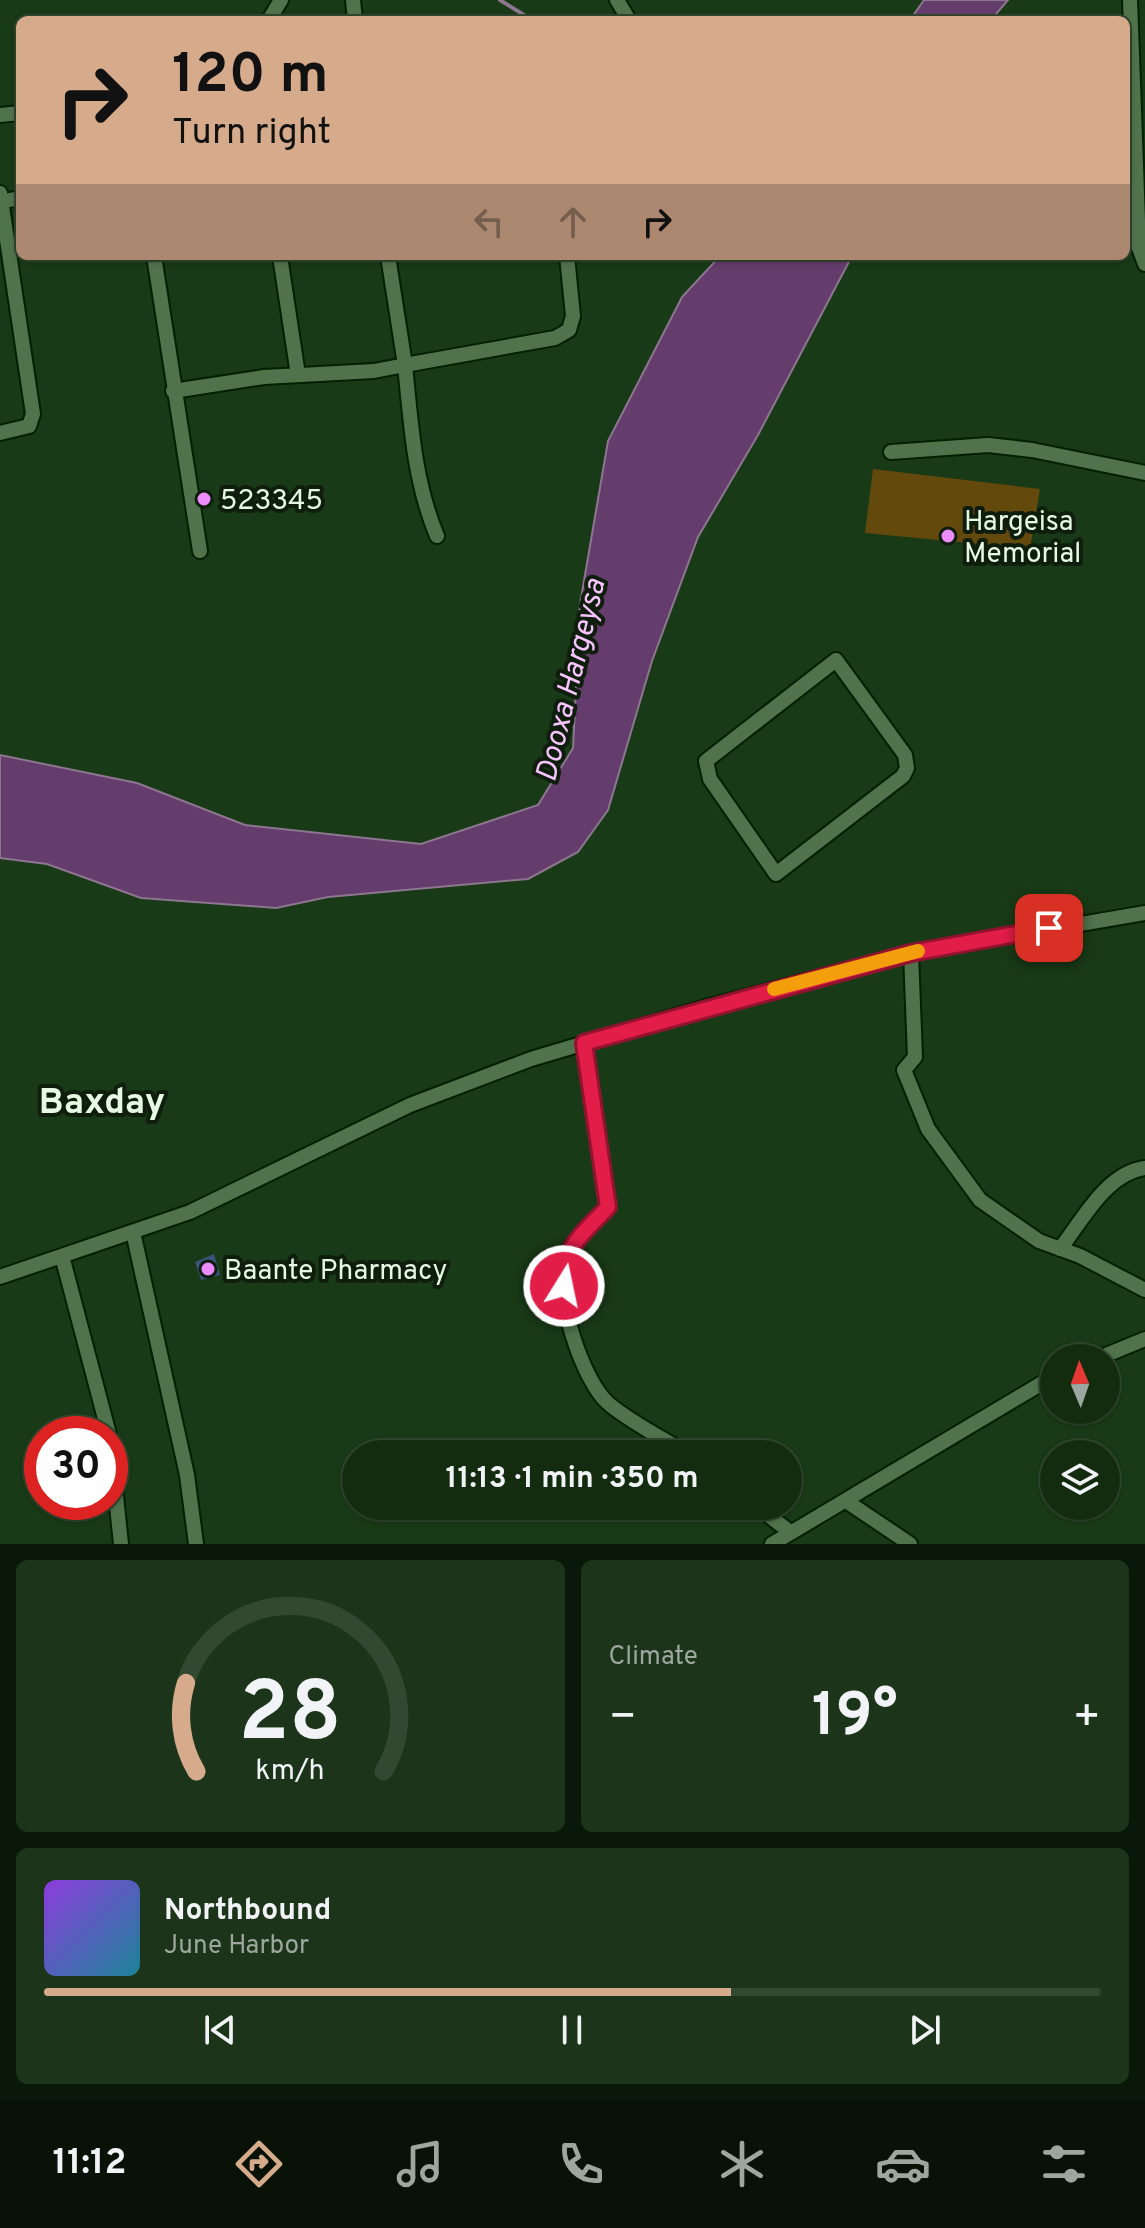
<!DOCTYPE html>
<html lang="en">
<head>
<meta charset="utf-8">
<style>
  :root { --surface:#132c10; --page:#1c3419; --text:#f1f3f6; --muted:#9da79f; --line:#324830; --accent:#d6ab8b }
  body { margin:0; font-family:Overpass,sans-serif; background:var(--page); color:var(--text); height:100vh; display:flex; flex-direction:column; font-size:30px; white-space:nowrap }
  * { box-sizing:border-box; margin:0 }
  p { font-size:26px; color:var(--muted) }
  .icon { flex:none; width:44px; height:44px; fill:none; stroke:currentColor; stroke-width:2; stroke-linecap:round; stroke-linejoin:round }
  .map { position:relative; height:1544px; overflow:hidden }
  .details { display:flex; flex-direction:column; gap:16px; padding:16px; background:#0a1809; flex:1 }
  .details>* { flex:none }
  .top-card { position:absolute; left:16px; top:16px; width:1114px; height:244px; border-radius:12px; box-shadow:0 2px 6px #0004,0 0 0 2px var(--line); background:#d6ab8b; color:#111; overflow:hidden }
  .needle { width:52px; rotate:358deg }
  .buttons { position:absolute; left:1040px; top:1344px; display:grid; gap:16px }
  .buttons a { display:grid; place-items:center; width:80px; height:80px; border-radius:50%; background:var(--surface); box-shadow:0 2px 6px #0004,0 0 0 2px var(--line); font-size:40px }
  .speed { position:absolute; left:24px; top:1416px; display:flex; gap:16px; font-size:40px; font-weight:700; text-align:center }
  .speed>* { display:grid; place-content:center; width:104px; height:104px; border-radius:50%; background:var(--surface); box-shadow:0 2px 6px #0004,0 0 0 2px var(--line); line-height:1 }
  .speed .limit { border:12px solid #d22; background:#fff; color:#111 }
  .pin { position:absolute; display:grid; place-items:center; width:68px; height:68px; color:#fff; margin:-34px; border-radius:16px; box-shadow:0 4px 12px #0006 }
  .me { position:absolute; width:88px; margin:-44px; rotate:10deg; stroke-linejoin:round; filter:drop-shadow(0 0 6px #0008) }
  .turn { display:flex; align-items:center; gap:28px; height:168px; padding:0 24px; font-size:36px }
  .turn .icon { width:104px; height:104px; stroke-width:2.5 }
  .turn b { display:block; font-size:56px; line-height:68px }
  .lanes { display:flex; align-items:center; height:76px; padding:0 24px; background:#0003; justify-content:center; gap:40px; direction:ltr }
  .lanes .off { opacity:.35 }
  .big { font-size:60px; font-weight:700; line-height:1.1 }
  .details .tile { flex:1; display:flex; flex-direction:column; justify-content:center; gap:12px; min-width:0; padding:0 28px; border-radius:12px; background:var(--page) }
  .details .dial { align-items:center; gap:0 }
  .dial svg { height:208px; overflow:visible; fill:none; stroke:var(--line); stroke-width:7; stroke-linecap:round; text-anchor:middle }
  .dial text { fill:var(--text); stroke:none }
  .song { display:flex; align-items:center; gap:24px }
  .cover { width:96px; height:96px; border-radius:12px; background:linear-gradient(135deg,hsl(270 70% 55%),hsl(190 70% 35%)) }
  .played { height:8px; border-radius:4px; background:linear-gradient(90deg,var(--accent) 65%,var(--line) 65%) }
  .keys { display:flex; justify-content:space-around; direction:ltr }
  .heat { display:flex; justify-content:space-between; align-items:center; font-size:44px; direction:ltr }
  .details .tiles { flex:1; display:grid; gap:16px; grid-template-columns:1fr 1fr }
  .tile:last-child { grid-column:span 2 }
  .trip { position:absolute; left:342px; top:1440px; width:460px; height:80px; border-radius:40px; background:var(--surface); box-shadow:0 2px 6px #0004,0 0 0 2px var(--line); font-weight:700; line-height:80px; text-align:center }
  .tabs { display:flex; height:128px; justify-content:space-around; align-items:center; background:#081206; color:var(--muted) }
  .tabs .icon { width:56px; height:56px }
  .tabs .active { color:var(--accent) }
  .tabs b { font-size:36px; color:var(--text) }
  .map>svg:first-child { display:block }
</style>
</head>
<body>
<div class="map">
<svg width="1145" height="1544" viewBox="0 0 1145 1544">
  <rect width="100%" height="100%" fill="#193a16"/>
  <path fill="#64490d" d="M 873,469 L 1040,489 L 1030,549 L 865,533 Z"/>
  <path fill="#653d6c" stroke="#8c7690" stroke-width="2" d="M 924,0 L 1008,0 L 991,20 L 910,20 Z
    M 720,256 L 852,256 L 758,435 L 698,537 L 652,661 L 608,810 L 578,852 L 528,879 L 328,897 L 276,908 L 141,898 L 47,864 L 0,858 L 0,755 L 137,783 L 245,825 L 421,844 L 538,805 L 573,748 L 580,604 L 608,441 L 682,297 Z"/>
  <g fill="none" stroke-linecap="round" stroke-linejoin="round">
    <path stroke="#8c7690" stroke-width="4" d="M 500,0 L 532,20"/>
  </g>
  <path fill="#3c527b" d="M 214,1254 L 220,1275 L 201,1280 L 195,1262 Z"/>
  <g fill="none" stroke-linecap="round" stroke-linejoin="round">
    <defs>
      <path id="minor" d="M 353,0 L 355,20
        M 617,0 L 629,20
        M 1130,0 L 1139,248 L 1145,264
        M 269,20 L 281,0
        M 0,115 L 20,113
        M 0,193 L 33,414 L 29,426 L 0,433
        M 0,202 L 20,198
        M 154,256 L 200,551
        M 280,256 L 298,375
        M 173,391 L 264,377 L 374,371 L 405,365 L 388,256
        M 891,452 L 988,445 L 1032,450 L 1145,473
        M 437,536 C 414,481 411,424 405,365 L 555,338 L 569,330 L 573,316 L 567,256
        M 836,660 L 905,755 L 907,768 L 903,776 L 776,874 L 710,779 L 706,761 Z
        M 911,953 L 915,1057 L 904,1070 L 928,1129 L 980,1200 L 1039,1241 L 1080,1256 L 1145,1290
        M 584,1043 L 608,1207 C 592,1224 573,1237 565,1259 C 554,1293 582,1381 609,1404 C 632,1423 662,1438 688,1454
        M 133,1232 L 187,1475 L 196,1544
        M 1060,1249 C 1082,1221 1106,1173 1145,1168
        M 62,1256 L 109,1434
        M 0,1277 L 190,1212 L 410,1105 L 531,1059 L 706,1007 L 911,953 L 1145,913
        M 1099,1358 L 1145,1339
        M 110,1439 L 121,1544
        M 846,1501 L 910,1544
        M 756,1506 L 789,1531
        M 772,1544 L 1054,1376"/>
    </defs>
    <use href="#minor" stroke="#012100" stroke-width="18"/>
    <use href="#minor" stroke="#50734c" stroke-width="14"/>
  </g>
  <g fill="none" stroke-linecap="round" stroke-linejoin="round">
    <defs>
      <path id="route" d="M 564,1286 C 564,1244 582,1235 608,1207 L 584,1043 L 911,953 L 1049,928"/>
    </defs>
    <use href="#route" stroke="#92132f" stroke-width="20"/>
    <use href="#route" stroke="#e11d48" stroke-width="14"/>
    <path stroke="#f59e0b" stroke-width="14" d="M 774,989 L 918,951"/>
  </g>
  <g fill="#ec8cfb" stroke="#0f1d0d" stroke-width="3">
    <circle cx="204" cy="499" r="8"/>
    <circle cx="948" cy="536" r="8"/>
    <circle cx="208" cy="1269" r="8"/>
  </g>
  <g text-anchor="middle" stroke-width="8" stroke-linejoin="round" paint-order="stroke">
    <g font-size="28" fill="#e6fae3" stroke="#0f1d0d" text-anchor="start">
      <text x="220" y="509">523345</text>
      <text x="964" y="530">Hargeisa<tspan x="964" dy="32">Memorial</tspan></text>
      <text x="224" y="1279">Baante Pharmacy</text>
    </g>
    <g font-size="30" font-style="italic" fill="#f7c4fe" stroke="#0f1d0d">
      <text transform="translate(570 680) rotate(-76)" y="10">Dooxa Hargeysa</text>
    </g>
    <g font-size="36" font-weight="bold" fill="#e6fae3" stroke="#0f1d0d">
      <text x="102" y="1113">Baxday</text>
    </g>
  </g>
</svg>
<div class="buttons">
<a><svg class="needle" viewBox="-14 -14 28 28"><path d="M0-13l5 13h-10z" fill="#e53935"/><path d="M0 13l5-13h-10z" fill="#9da79f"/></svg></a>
<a><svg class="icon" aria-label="layers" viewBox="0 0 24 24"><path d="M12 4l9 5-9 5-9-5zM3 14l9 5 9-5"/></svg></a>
</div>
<div class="speed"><div class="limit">30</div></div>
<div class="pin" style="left:1049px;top:928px;background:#d93025"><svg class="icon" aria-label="arrive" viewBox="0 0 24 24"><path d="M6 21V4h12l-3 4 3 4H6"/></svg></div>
<svg class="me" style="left:564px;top:1286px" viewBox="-20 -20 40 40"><circle r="17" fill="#e11d48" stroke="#fff" stroke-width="3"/><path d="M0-11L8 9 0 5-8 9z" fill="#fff"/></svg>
<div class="trip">11:13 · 1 min · 350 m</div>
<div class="top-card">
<div class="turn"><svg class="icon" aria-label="right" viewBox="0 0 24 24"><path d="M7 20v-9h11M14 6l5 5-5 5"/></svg><div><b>120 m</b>Turn right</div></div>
<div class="lanes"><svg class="icon off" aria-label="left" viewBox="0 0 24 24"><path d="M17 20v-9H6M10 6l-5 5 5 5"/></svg><svg class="icon off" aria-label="ahead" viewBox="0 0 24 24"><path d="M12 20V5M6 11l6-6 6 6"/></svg><svg class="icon" aria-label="right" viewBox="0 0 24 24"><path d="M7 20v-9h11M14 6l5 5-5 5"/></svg></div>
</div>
</div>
<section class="details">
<div class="tiles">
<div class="tile dial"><svg viewBox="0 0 100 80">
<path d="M14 69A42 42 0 1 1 86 69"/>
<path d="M14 69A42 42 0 0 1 10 35" stroke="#d6ab8b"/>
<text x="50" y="56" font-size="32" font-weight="700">28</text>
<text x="50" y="72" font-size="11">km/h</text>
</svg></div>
<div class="tile"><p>Climate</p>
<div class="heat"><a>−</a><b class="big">19°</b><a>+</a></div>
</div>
<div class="tile">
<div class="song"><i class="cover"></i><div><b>Northbound</b><p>June Harbor</p></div></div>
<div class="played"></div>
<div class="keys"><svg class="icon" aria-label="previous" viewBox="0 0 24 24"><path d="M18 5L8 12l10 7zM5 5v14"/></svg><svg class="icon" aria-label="pause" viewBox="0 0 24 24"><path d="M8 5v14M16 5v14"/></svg><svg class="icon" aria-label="next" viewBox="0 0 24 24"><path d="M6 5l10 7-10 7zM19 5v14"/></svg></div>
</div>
</div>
</section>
<nav class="tabs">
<b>11:12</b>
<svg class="icon active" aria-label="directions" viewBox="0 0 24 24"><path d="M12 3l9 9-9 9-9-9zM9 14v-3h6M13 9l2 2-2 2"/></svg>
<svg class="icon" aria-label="music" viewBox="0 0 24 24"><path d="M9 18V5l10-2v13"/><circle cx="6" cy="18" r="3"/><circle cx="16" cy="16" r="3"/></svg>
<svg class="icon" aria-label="phone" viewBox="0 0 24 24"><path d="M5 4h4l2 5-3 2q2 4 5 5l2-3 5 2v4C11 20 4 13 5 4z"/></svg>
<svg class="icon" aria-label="climate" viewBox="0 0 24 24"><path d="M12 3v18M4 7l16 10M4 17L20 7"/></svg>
<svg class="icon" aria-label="car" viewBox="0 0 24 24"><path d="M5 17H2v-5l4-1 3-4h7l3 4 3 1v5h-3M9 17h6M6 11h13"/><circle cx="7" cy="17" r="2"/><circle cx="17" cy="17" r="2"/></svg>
<svg class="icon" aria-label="filters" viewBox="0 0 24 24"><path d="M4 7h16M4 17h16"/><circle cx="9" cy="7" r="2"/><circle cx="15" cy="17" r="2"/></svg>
</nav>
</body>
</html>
